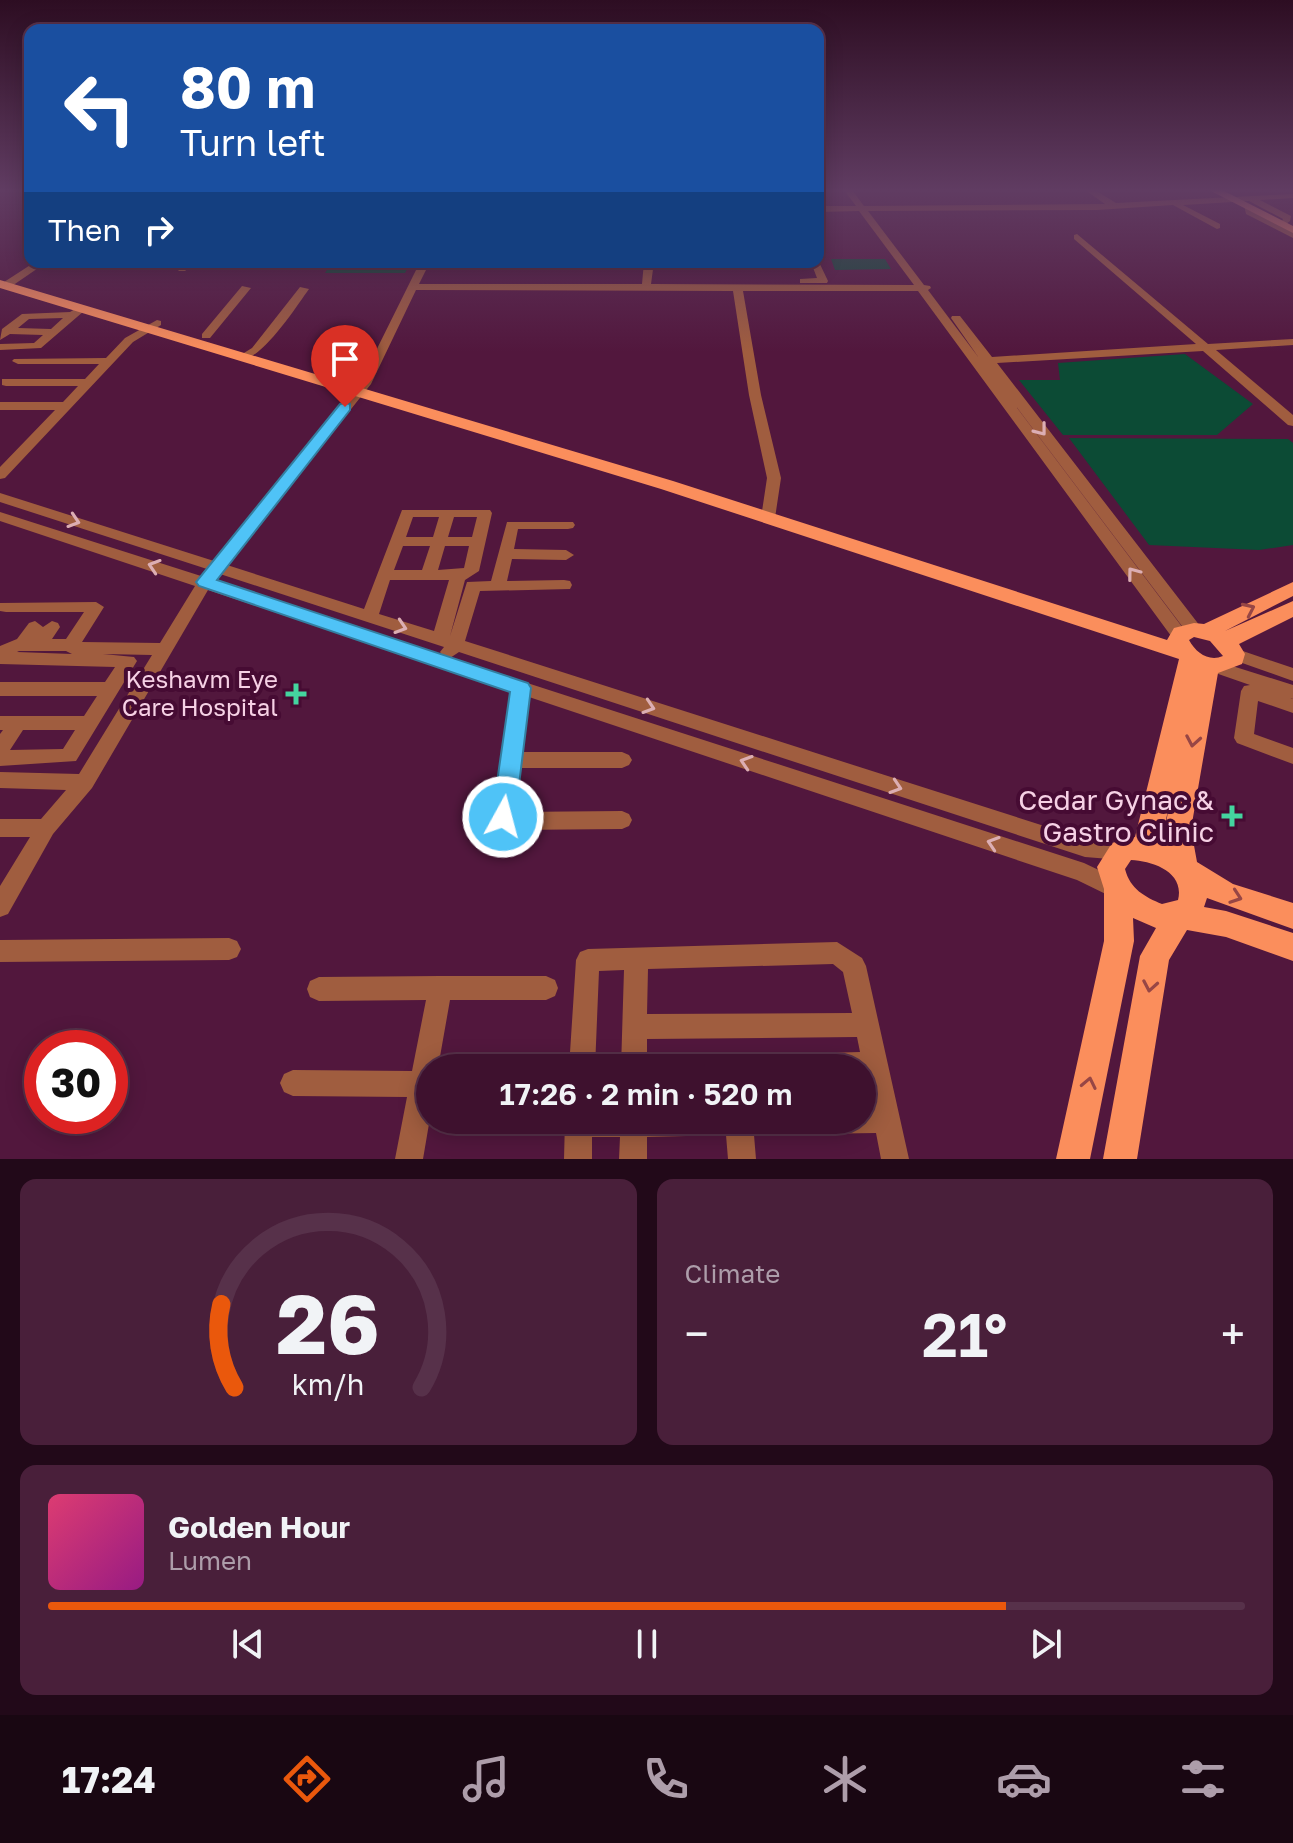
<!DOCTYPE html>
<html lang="en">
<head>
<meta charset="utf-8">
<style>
  :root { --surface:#3e112e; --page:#491f3a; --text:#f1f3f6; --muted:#ad9daa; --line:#57314a; --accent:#ea580c }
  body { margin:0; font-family:"Golos Text",sans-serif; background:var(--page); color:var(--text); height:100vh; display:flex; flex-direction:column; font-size:30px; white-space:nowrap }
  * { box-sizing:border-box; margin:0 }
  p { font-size:26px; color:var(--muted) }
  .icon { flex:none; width:44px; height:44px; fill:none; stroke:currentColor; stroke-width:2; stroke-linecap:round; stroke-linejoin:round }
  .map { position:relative; height:1159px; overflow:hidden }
  .details { display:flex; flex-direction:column; gap:20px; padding:20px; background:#220919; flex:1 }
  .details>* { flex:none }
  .top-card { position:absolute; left:24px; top:24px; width:800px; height:244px; border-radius:16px; box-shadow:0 4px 20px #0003,0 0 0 2px var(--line); background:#1a4fa0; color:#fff; overflow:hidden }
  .speed { position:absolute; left:24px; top:1030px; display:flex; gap:16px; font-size:40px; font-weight:700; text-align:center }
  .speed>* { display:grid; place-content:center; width:104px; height:104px; border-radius:50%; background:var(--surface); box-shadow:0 4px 20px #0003,0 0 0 2px var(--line); line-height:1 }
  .speed .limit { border:12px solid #d22; background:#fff; color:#111 }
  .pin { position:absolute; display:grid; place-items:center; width:68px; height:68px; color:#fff; margin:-82px -34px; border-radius:50% 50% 50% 0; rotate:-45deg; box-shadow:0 0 8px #0007 }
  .pin .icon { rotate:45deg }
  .me { position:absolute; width:88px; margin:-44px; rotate:7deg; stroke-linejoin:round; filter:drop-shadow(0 0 6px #0008) }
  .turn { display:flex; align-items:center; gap:28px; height:168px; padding:0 24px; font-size:36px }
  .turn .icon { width:104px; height:104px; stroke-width:2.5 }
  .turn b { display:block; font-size:56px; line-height:68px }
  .then { display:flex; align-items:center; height:76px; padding:0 24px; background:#0003; gap:16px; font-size:30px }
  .big { font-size:60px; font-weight:600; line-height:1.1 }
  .details .card { flex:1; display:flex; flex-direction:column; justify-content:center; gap:12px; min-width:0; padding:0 28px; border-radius:16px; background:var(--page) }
  .details .dial { align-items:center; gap:0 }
  .dial svg { height:208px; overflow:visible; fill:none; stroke:var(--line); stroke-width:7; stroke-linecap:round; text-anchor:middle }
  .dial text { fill:var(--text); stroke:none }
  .song { display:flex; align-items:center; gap:24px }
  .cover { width:96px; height:96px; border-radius:12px; background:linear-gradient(135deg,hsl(340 70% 55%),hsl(310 70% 35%)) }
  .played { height:8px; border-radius:4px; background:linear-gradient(90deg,var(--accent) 80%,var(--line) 80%) }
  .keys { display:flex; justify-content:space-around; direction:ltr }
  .heat { display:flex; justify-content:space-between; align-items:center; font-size:44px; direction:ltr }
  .details .tiles { flex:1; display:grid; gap:20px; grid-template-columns:1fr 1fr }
  .card:last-child { grid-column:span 2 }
  .trip { position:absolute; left:416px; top:1054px; width:460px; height:80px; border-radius:40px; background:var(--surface); box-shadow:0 4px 20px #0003,0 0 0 2px var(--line); font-weight:600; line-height:80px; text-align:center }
  .menu { display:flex; height:128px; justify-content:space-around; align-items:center; background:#190712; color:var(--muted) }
  .menu .icon { width:56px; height:56px }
  .menu .current { color:var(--accent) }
  .menu b { font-size:36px; color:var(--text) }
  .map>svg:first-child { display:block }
</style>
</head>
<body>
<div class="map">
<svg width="1293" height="1159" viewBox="0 0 1293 1159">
  <rect width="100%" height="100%" fill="#52173d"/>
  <path fill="#0c4b35" d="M 831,259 L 885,259 L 891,269 L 835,270 Z
    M 332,262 L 411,262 L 405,273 L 325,273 Z
    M 1185,354 L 1253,404 L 1217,435 L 1063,435 L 1019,380 L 1060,380 L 1058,363 Z
    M 1069,438 L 1288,439 L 1293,443 L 1293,545 L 1259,550 L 1149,545 Z"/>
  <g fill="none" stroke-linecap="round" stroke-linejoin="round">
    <path fill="#a05d3f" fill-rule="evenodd" d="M 844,190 L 852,190 L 864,206 L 1105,204 L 1085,190 L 1095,190 L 1116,203 L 1293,194 L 1293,198 L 1260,200 L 1291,216 L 1290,221 L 1286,224 L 1282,221 L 1283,219 L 1249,201 L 1183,205 L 1220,224 L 1220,228 L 1217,229 L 1173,205 L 1097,210 L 868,211 L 924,285 L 930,286 L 931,288 L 928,290 L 979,358 L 951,318 L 952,316 L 960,316 L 992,357 L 1196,344 L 1074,239 L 1074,235 L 1077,234 L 1208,344 L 1293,339 L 1293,345 L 1216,350 L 1293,415 L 1293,426 L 1288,425 L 1203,351 L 997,363 L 1200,626 L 1203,630 L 1200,634 L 1188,634 L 984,364 L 1189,636 L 1180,642 L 1174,640 L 918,291 L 743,291 L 761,395 L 781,478 L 775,518 L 768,522 L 761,518 L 767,478 L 749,395 L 733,291 L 416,290 L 371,384 L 227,565 L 364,609 L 402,510 L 490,510 L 492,513 L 479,571 L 465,580 L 450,636 L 467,582 L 491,581 L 507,522 L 573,522 L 575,525 L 573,528 L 568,529 L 518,529 L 514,549 L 566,550 L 574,555 L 566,560 L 512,559 L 507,581 L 564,580 L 570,581 L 572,585 L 570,589 L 480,591 L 465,641 L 1085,839 L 1130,845 L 1133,851 L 1130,857 L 1122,860 L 1085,857 L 459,652 L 450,658 L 1084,863 L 1126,883 L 1129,890 L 1126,897 L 1118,900 L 1077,880 L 529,697 L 522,752 L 622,752 L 629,755 L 632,760 L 629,765 L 622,768 L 520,768 L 514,812 L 622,811 L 629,814 L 632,820 L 629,826 L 622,829 L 511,830 L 496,823 L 493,817 L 511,691 L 208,590 L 92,788 L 53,834 L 8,914 L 0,917 L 0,886 L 30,837 L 0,837 L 0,819 L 41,819 L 66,790 L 0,788 L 0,772 L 79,774 L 152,655 L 103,654 L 134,657 L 137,661 L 76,761 L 0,766 L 0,734 L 3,730 L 0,730 L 0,716 L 84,716 L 97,696 L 0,696 L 0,682 L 105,682 L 115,667 L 0,664 L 0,646 L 17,639 L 29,623 L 35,621 L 43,627 L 52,621 L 58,623 L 60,627 L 52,639 L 66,639 L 84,612 L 6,612 L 0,611 L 0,603 L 96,602 L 104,607 L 82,642 L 160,643 L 195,586 L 0,521 L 0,512 L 201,576 L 207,569 L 0,502 L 0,493 L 214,561 L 360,383 L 420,262 L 430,262 L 419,284 L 642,284 L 644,262 L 654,262 L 651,284 L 914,285 L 859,211 L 818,212 L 818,206 L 856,206 ZM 413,517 L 439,517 L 433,537 L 406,537 ZM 454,517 L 477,517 L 472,537 L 448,537 ZM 403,546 L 430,546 L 422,570 L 394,570 ZM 445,546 L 469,546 L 464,568 L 438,570 ZM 220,574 L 444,647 L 440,652 L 442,655 L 214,581 ZM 390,580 L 449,580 L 434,631 L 379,614 ZM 19,651 L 66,651 L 72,654 L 17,652 ZM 23,730 L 75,730 L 63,749 L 10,750 Z
      M 1244,205 L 1250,205 L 1253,211 L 1293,231 L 1293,238 L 1246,214 Z
      M 818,260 L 828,281 L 827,283 L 800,283 L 800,279 L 817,278 L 812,265 L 759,265 L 754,262 L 818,262 Z
      M 35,262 L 47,262 L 9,288 L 1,288 L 1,284 Z
      M 184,262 L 195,262 L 185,271 L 179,271 L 177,269 Z
      M 237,262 L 247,262 L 238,270 L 233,267 Z
      M 242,286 L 251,288 L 210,338 L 202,338 L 202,334 Z
      M 300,287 L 309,289 C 296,307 261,362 239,360 L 239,356 L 252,348 Z
      M 80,306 L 84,307 L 84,311 L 41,348 L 0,350 L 0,344 L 34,343 L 43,335 L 10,334 L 0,340 L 2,329 L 22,314 L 70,312 ZM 63,318 L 51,329 L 18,328 L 29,319 Z
      M 157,320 L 161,321 L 161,325 L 133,342 L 5,478 L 0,479 L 0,467 L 55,410 L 0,410 L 0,402 L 63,402 L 78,386 L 6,386 L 2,385 L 2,379 L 85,379 L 99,364 L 18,364 L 12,361 L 14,359 L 106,358 L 125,338 Z
      M 1234,648 L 1293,668 L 1293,681 L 1228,658 L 1225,654 L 1228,650 Z
      M 1210,659 L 1293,685 L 1293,699 L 1283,695 L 1293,699 L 1293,713 L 1258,701 L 1254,734 L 1293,748 L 1293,764 L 1237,743 L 1234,738 L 1241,691 L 1244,686 L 1250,685 L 1204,669 L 1201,665 L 1204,661 Z
      M 229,938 L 237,941 L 241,949 L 237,957 L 229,960 L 0,962 L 0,940 Z
      M 837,942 L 862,958 L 866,966 L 909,1159 L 881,1159 L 876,1133 L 754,1135 L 756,1159 L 728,1159 L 726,1135 L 647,1137 L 647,1159 L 619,1159 L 620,1137 L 592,1137 L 592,1159 L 564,1159 L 565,1120 L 862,1120 L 862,1106 L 870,1106 L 865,1078 L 862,1078 L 862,1068 L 736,1068 L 740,1059 L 749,1055 L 860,1052 L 857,1037 L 647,1039 L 647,1068 L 621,1068 L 624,970 L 599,971 L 595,1068 L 569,1068 L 576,960 L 580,952 L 588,949 ZM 833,964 L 843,972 L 852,1013 L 647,1014 L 648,969 Z
      M 440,976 L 546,976 L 555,980 L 558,988 L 555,996 L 546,1000 L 450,1000 L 438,1068 L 430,1068 L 430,1118 L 423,1159 L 395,1159 L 407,1097 L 293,1096 L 284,1092 L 280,1083 L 284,1074 L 293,1070 L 412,1071 L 426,1000 L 319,1001 L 310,997 L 307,989 L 310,981 L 319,977 Z"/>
    <path fill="#fb8e5c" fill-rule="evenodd" d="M 1209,190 L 1222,190 L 1293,226 L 1293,233 Z
      M 0,280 L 673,481 L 1167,640 L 1174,628 L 1194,623 L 1204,624 L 1293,582 L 1293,596 L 1225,631 L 1293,601 L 1293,617 L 1239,644 L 1245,654 L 1242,664 L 1218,673 L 1191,829 L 1197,862 L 1233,884 L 1293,903 L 1293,929 L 1207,898 L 1204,907 L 1226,911 L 1293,933 L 1293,961 L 1226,937 L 1187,930 L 1169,960 L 1137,1159 L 1103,1159 L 1140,956 L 1156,928 L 1133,918 L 1134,941 L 1090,1159 L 1056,1159 L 1104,941 L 1104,889 L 1097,867 L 1112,843 L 1135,837 L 1179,659 L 661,489 L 0,288 ZM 1194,637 L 1210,641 L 1223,656 C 1209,662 1196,653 1189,640 ZM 1169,806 L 1165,829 L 1167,844 L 1161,842 ZM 1131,860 C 1153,861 1185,872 1178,900 L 1162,904 C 1145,897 1130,889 1125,869 Z"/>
  </g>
  <defs><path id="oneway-chevron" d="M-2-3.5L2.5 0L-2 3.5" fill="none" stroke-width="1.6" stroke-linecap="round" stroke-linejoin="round" transform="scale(2)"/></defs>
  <g stroke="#dcaeb3">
    <use href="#oneway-chevron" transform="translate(1041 430) rotate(52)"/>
    <use href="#oneway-chevron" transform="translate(74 521) rotate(18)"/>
    <use href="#oneway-chevron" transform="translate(154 566) rotate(-162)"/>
    <use href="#oneway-chevron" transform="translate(1133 573) rotate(-127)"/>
    <use href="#oneway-chevron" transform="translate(401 627) rotate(18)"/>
    <use href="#oneway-chevron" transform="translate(649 707) rotate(18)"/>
    <use href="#oneway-chevron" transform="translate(746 762) rotate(-162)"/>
    <use href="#oneway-chevron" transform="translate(896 787) rotate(18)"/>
    <use href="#oneway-chevron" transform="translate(993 843) rotate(-162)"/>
  </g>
  <g stroke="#974645">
    <use href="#oneway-chevron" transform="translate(1249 609) rotate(-25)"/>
    <use href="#oneway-chevron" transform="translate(1193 741) rotate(100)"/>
    <use href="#oneway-chevron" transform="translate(1236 897) rotate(19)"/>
    <use href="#oneway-chevron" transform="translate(1150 986) rotate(100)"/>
    <use href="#oneway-chevron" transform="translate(1089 1083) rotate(-78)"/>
  </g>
  <linearGradient id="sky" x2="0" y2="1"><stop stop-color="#2d0d22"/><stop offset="0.54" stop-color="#603c62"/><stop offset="1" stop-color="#603c62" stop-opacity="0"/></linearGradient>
  <rect width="1293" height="352" fill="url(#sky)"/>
  <path fill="#4fc3f7" stroke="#337fa1" stroke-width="2" d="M 345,403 L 350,404 L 350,410 L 217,580 L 528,683 L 531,688 L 515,817 L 512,824 L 503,827 L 495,824 L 492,817 L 510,692 L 199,586 L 196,582 L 340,404 Z"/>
  <g fill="#44d49f" stroke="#460b33" stroke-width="3">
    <path d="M292 682h8v8h8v8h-8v8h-8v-8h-8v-8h8z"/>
    <path d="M1228 804h8v8h8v8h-8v8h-8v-8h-8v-8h8z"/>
  </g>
  <g text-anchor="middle" stroke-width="8" stroke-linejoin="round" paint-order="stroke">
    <g font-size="24" fill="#f6d1e5" stroke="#460b33" text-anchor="end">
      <text x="278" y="688">Keshavm Eye<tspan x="278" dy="28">Care Hospital</tspan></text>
    </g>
    <g font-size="28" fill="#f6d1e5" stroke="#460b33" text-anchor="end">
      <text x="1214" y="810">Cedar Gynac &amp;<tspan x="1214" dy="32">Gastro Clinic</tspan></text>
    </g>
  </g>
</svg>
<div class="speed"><div class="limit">30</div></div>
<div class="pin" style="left:345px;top:407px;background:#d93025"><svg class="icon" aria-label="arrive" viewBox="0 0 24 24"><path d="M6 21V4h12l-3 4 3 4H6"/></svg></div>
<svg class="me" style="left:503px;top:817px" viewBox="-20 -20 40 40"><circle r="17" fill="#4fc3f7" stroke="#fff" stroke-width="3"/><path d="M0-11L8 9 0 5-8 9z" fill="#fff"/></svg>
<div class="trip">17:26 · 2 min · 520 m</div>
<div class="top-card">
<div class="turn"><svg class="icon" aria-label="left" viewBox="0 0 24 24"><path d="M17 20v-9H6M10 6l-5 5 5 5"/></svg><div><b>80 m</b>Turn left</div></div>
<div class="then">Then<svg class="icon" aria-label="right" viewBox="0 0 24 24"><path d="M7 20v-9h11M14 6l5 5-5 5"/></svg></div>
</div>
</div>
<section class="details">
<div class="tiles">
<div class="card dial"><svg viewBox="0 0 100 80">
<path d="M14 69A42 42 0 1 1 86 69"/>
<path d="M14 69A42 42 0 0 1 9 37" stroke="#ea580c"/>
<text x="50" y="56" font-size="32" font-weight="700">26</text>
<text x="50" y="72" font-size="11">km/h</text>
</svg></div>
<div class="card"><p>Climate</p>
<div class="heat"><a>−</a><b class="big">21°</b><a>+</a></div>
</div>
<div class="card">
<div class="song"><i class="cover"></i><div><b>Golden Hour</b><p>Lumen</p></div></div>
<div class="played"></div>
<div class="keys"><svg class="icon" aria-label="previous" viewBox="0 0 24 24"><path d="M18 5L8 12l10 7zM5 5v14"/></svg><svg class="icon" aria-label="pause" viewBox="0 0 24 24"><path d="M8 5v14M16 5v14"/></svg><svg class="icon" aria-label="next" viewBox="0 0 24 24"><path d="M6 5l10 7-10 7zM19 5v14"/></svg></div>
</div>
</div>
</section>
<nav class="menu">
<b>17:24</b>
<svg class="icon current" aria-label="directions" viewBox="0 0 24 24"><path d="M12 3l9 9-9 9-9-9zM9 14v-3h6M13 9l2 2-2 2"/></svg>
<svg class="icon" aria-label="music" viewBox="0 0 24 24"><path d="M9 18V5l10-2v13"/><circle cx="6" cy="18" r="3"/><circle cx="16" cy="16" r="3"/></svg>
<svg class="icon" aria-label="phone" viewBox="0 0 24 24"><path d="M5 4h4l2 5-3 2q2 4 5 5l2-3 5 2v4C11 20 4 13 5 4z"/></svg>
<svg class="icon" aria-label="climate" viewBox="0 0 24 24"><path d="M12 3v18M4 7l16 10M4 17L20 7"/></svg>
<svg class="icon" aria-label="car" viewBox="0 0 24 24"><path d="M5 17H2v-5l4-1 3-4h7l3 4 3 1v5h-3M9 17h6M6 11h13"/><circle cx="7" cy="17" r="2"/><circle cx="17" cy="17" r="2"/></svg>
<svg class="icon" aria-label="filters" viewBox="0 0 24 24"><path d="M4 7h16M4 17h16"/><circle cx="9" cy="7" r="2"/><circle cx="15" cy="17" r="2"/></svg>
</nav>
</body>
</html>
